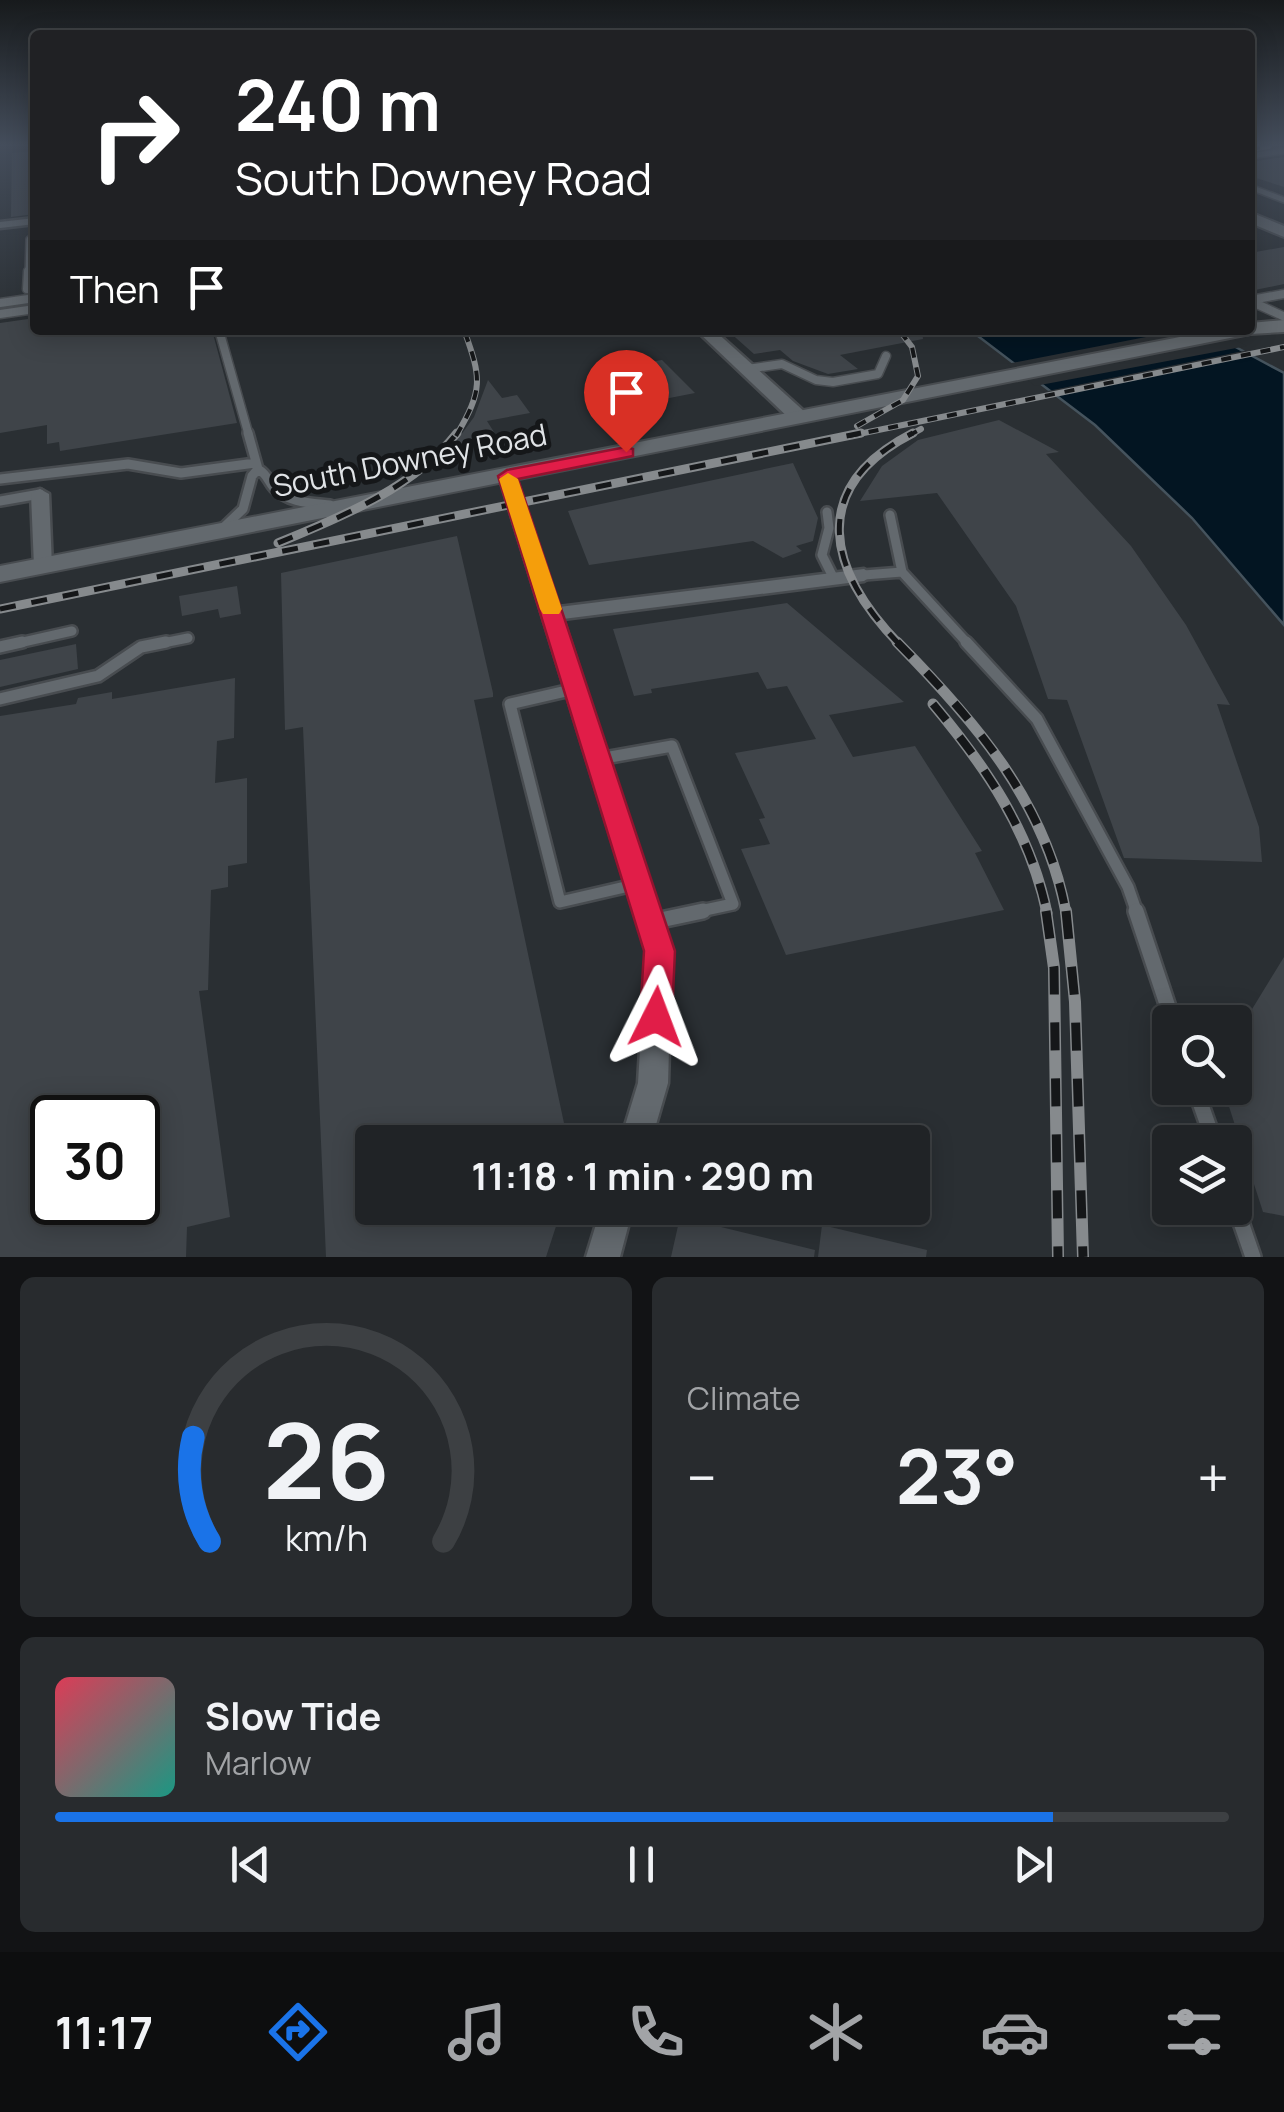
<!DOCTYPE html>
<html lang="en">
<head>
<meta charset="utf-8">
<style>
  :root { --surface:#202326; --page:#282b2e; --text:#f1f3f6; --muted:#a2a4a7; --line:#3d4043; --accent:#1a73e8 }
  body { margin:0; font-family:Manrope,sans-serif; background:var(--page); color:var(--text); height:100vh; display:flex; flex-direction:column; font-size:38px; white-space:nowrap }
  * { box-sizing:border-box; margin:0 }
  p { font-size:32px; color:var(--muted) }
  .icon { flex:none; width:55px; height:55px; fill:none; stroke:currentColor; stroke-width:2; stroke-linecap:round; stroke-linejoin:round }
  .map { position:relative; height:1257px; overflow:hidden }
  .drawer { display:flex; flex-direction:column; gap:20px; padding:20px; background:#121315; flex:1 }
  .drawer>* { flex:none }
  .banner { position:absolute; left:30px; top:30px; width:1225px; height:305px; border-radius:10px; box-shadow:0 5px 25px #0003,0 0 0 2px var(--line); background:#202124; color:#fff; overflow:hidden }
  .tools { position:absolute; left:1152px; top:1005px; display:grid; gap:20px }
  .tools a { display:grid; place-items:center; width:100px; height:100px; border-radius:10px; background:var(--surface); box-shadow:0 5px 25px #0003,0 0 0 2px var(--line); font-size:50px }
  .speed { position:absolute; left:30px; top:1095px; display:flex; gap:20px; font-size:50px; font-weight:700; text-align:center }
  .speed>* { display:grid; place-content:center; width:130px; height:130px; border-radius:50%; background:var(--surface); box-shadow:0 5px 25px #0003,0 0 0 2px var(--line); line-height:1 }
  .speed .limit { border:5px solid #111; border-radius:15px; background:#fff; color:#111 }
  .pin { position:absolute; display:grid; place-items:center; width:85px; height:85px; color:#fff; margin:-102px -42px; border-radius:50% 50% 50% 0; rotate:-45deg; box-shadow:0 0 10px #0007 }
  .pin .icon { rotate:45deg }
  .me { position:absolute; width:110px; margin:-55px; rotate:3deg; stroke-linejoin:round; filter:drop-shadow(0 0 8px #0008) }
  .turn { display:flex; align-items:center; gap:35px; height:210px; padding:0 40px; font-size:45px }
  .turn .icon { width:130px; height:130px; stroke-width:2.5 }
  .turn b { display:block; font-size:70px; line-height:85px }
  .then { display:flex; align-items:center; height:95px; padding:0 40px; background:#0003; gap:20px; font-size:38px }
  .big { font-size:75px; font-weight:700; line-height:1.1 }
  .drawer .tile { flex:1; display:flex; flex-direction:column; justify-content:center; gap:15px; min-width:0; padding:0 35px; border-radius:15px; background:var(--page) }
  .drawer .dial { align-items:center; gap:0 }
  .dial svg { height:260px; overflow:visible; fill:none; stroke:var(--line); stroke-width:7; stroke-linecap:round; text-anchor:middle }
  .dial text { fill:var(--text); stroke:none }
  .song { display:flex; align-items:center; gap:30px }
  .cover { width:120px; height:120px; border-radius:15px; background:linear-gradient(135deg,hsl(350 70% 55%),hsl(170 70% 35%)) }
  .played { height:10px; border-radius:5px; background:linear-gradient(90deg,var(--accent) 85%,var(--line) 85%) }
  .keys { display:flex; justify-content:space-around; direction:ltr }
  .heat { display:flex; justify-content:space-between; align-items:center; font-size:55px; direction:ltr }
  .drawer .tiles { flex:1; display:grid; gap:20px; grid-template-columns:1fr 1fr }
  .tile:last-child { grid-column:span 2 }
  .trip { position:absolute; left:355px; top:1125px; width:575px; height:100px; border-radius:10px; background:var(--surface); box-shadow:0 5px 25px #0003,0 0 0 2px var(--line); font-weight:700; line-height:100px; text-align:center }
  .tab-bar { display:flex; height:160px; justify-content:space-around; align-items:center; background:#0d0e0f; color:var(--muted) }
  .tab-bar .icon { width:70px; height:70px }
  .tab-bar .current { color:var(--accent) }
  .tab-bar b { font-size:45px; color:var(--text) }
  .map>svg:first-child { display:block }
</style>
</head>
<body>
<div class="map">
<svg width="1284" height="1257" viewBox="0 0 1284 1257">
  <rect width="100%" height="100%" fill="#2a2f33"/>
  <path fill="#031522" stroke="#45535d" stroke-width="2.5" d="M 970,330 L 1204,330 L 1284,373 L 1284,625 L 1192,518 L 1095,425 Z"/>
  <path fill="#2a2f33" d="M 1182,330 L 1215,330 L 1247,346 L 1035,386 L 1007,364 Z
    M 1253,349 L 1261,354 L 1049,397 L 1043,392 Z"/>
  <path fill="#3f4449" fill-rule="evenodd" d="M 35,151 L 35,214 L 11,217 L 12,153 Z
    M 1284,157 L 1284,187 L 1250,176 L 1250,162 Z
    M 1284,247 L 1284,284 L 1250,291 L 1250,253 Z
    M 35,318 L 35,330 L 177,330 L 180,335 L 212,330 L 237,423 L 60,451 L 59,442 L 47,444 L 47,425 L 0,433 L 0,323 Z
    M 727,330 L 922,330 L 923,339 L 840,355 L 858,369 L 828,374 L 793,361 L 780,350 L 754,354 Z
    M 662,360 L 695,393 L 644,403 L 613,368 Z
    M 488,380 L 502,398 L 517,395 L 530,413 L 487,421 L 499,440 L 450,450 L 474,417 Z
    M 999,420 L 1059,452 L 1046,454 L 1131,546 L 1186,625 L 1230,705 L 1217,704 L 1259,827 L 1262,862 L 1124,858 L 1067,700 L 1048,699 L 1016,606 L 937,493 L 860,501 L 882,466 L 918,440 Z
    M 793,463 L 818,518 L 813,541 L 796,546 L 802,551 L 783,558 L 753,541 L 589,565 L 568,511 Z
    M 457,536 L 493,693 L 493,697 L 474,700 L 568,1142 L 372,1142 L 372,1208 L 562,1208 L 546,1257 L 326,1257 L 303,727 L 285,730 L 281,573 Z
    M 237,586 L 241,614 L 220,618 L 218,609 L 182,616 L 179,596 Z
    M 787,603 L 904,702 L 829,715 L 853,757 L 915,746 L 982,851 L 975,853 L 1004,910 L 786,955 L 741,849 L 770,844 L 759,819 L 765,818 L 735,753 L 816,739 L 787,686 L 767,689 L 758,672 L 651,689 L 652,693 L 634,696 L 613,629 Z
    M 76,644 L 78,669 L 0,687 L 0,660 Z
    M 235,678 L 234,738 L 217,741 L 215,783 L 247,778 L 247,863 L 228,866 L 228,887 L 211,890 L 208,990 L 199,991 L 230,1217 L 187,1227 L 186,1257 L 0,1257 L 0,716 L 76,704 L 78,698 L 112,692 L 112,699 ZM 52,1118 L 138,1118 L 138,1202 L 52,1202 Z
    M 1284,957 L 1284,1216 L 1263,1212 L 1223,1088 L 1235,1088 L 1235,1037 Z
    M 680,1217 L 815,1250 L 814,1257 L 671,1257 Z
    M 822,1225 L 927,1250 L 926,1257 L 818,1257 Z"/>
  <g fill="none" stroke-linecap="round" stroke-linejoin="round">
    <defs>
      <path id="service-far4" d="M 1250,156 L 1284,151
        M 1250,187 L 1284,200
        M 28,273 L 29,239 L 35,236"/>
      <path id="service-far3" d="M 27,289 L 28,271
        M 1251,300 L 1284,294
        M 1250,301 L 1283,316
        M 0,303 L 35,298
        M 0,314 L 35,309
        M 219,330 L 249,436
        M 747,369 L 782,364 L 816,380 L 833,382 L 878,374 L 886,356"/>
      <path id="service-far2" d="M 248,433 L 258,469 C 268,475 267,480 274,488 C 288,503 311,503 330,505
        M 0,479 L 128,464 L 181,473 L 255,463
        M 0,501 L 40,494
        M 827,512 L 829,528 L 822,555 L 834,579
        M 890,515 L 902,572
        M 222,529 L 243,509 L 252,476 L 258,469
        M 864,575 L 902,572 L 969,645
        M 10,645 L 72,631
        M 153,645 L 188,638"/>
      <path id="service-far1" d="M 966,642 L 1037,719 L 1128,887 L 1137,913
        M 0,647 L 22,642
        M 575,689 L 510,704 L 560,902 L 638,884
        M 0,699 L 98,676 L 141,647 L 166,642
        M 599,759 L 672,746 L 733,904 L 691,913"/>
      <path id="service" d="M 1136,911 L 1173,1022
        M 651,922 L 703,911
        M 1195,1088 L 1214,1142
        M 1235,1205 L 1253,1257"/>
      <path id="minor" d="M 35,218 L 35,224 L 0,228 L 0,222 Z
        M 507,471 L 515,476 L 559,607 L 864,569 L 873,575 L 864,581 L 563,619 L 672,951 L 668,1083 L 651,1142 L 620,1142 L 638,1083 L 646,951 L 499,476 Z
        M 40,489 L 49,494 L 52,566 L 43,572 L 34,566 L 31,494 Z
        M 601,1208 L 633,1208 L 620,1257 L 586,1257 Z"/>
      <path id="tertiary" d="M 696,330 L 714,330 L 806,413 L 806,421 L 792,421 Z"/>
      <path id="secondary" d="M 1250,212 L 1284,226 L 1284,237 L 1250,223 Z
        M 1284,320 L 1284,332 L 1250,334 L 0,582 L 0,566 L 1216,330 L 1250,330 L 1250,323 Z"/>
    </defs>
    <use href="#service-far4" stroke="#484c50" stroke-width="8"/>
    <use href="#service-far3" stroke="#484c50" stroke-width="11"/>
    <use href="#service-far2" stroke="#484c50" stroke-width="14"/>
    <use href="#service-far1" stroke="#484c50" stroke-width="16"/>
    <use href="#service" stroke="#484c50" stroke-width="20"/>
    <use href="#minor" stroke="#484c50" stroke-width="5"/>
    <use href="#tertiary" stroke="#484c50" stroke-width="5"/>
    <use href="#secondary" stroke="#484c50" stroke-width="4"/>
    <use href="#service-far4" stroke="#63696e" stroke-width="5"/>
    <use href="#service-far3" stroke="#63696e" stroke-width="8"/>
    <use href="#service-far2" stroke="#63696e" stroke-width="9"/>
    <use href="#service-far1" stroke="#63696e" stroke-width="11"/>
    <use href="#service" stroke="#63696e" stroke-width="15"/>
    <use href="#minor" fill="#63696e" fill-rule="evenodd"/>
    <use href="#tertiary" fill="#63696e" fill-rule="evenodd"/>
    <use href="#secondary" fill="#63696e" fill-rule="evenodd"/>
    <defs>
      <path id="rail-far3" d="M 1250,149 L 1269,146
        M 857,426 L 903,400 L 918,376 L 912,347 L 899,330
        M 456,436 C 483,390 482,379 464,330
        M 849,436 L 1284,347
        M 908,436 L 921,429"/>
      <path id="rail-far2" d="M 278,543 C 341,517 414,488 457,433
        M 0,609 L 861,433
        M 900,645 C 828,571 806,488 913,433"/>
      <path id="rail-far1" d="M 897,642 C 974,720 1046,802 1066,913
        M 933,704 C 986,767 1030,831 1047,913"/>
      <path id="rail" d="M 1046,911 L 1054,968 L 1058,1257
        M 1066,911 L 1075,1002 L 1083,1257"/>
    </defs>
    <use href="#rail-far3" stroke="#868a8d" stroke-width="6"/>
    <use href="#rail-far2" stroke="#868a8d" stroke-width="9"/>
    <use href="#rail-far1" stroke="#868a8d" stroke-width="11"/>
    <use href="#rail" stroke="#868a8d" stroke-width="12"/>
    <use href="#rail-far3" stroke="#151719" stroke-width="4" stroke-dasharray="10" stroke-linecap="butt"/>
    <use href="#rail-far2" stroke="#151719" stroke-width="5" stroke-dasharray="16" stroke-linecap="butt"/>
    <use href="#rail-far1" stroke="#151719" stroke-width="8" stroke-dasharray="21" stroke-linecap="butt"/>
    <use href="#rail" stroke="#151719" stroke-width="9" stroke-dasharray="28" stroke-linecap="butt"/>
  </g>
  <linearGradient id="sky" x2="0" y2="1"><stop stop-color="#171a1c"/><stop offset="0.45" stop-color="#444d5b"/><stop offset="1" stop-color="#444d5b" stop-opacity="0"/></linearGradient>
  <rect width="1284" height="322" fill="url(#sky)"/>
  <path fill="#e11d48" stroke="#92132f" stroke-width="2.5" d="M 626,447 L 633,449 L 633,456 L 518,479 L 675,951 L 672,1017 L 667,1027 L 656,1031 L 645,1027 L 640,1017 L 644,951 L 498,476 L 507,470 Z"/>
  <path fill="#f59e0b" d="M 508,473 L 518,479 L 562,609 L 559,614 L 543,614 L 540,609 L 499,479 Z"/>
  <g text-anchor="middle" stroke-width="10" stroke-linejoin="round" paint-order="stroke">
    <g font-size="30" fill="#e0e3e6" stroke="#151719">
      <text transform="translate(410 461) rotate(-11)" y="10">South Downey Road</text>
    </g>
  </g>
</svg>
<div class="tools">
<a><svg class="icon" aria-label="search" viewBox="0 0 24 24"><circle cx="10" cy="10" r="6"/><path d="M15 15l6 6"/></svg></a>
<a><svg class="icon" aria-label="layers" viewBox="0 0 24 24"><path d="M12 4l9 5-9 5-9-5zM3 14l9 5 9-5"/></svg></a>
</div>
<div class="speed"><div class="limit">30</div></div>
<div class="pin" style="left:626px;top:452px;background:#d93025"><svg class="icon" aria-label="arrive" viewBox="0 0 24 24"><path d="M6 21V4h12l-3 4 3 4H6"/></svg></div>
<svg class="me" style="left:656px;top:1017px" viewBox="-20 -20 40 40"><path d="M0-17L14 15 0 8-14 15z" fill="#e11d48" stroke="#fff" stroke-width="4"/></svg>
<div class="trip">11:18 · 1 min · 290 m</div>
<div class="banner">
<div class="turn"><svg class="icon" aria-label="right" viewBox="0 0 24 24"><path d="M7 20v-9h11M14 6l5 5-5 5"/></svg><div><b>240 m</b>South Downey Road</div></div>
<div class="then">Then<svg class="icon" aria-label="arrive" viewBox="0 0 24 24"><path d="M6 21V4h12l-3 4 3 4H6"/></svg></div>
</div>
</div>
<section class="drawer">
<div class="tiles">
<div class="tile dial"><svg viewBox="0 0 100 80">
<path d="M14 69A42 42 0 1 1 86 69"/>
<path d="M14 69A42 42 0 0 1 9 37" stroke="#1a73e8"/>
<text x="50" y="56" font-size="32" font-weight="700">26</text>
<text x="50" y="72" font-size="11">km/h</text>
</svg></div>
<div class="tile"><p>Climate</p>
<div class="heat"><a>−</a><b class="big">23°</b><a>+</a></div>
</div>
<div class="tile">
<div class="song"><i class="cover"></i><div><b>Slow Tide</b><p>Marlow</p></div></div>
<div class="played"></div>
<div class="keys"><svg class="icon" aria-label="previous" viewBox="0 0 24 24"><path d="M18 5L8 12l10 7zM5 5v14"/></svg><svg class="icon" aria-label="pause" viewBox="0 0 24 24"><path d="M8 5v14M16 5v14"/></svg><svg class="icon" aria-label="next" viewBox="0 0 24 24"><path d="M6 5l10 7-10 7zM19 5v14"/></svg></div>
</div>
</div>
</section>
<nav class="tab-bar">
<b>11:17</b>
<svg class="icon current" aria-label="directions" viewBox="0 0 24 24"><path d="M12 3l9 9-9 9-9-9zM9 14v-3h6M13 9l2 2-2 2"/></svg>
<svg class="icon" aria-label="music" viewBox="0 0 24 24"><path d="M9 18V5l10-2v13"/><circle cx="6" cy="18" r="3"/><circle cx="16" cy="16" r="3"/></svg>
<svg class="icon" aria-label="phone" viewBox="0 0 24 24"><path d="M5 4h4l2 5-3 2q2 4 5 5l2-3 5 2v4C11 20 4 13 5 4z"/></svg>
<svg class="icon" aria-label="climate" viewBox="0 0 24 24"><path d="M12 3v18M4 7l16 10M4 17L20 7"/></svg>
<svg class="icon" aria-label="car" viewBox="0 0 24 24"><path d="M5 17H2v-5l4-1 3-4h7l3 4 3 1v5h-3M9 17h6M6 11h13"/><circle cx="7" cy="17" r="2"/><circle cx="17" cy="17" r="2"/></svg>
<svg class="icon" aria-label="filters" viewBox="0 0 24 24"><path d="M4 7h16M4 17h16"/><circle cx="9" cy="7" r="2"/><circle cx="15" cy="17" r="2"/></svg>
</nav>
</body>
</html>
